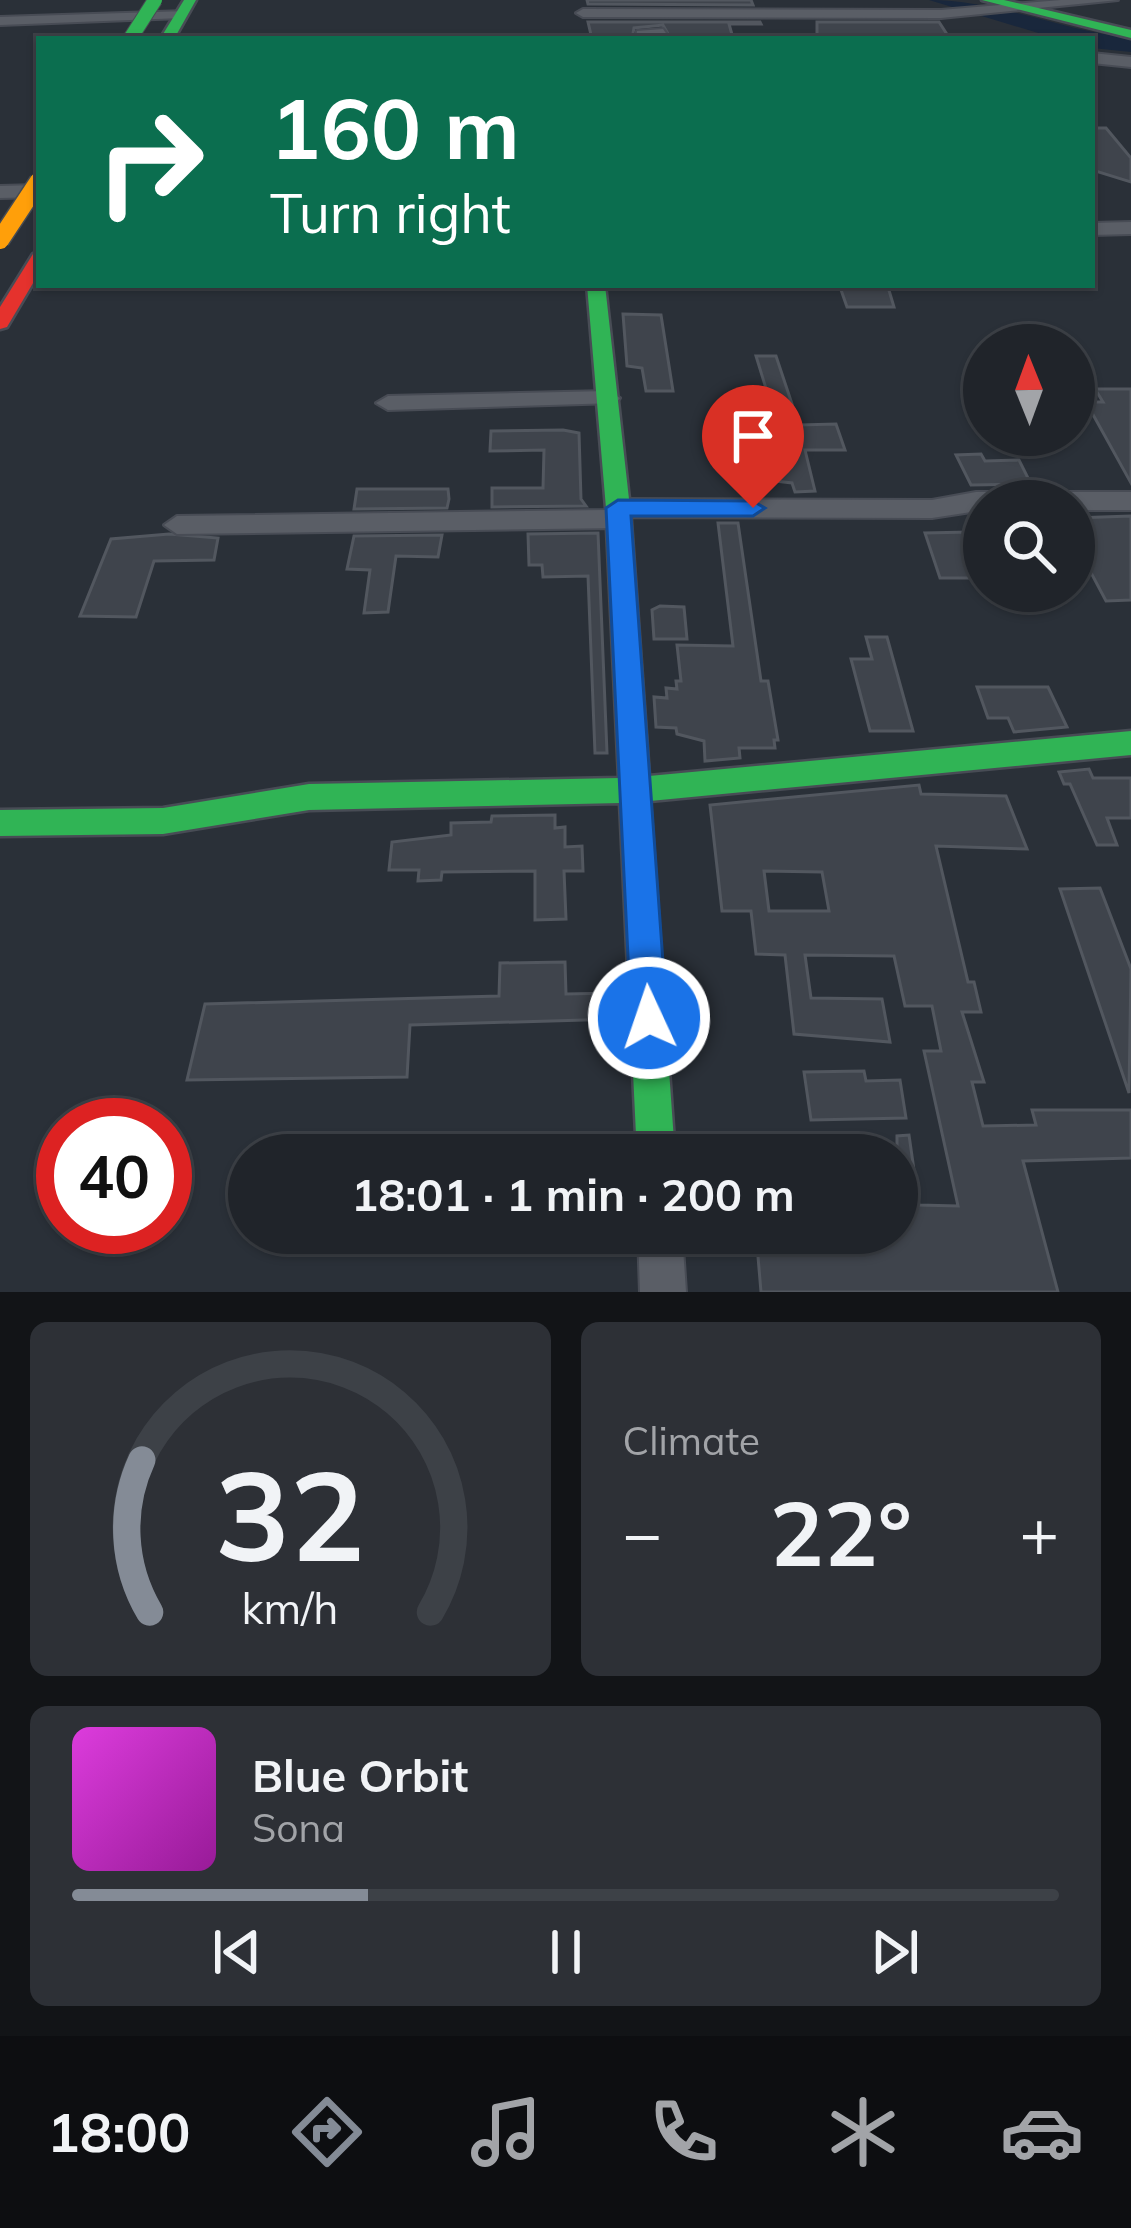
<!DOCTYPE html>
<html lang="en">
<head>
<meta charset="utf-8">
<style>
  :root { --surface:#20242a; --page:#2d3036; --text:#f1f3f6; --muted:#a2a4a8; --line:#3d4147; --accent:#848b96 }
  body { margin:0; font-family:Mulish,sans-serif; background:var(--page); color:var(--text); height:100vh; display:flex; flex-direction:column; font-size:45px; white-space:nowrap }
  * { box-sizing:border-box; margin:0 }
  p { font-size:39px; color:var(--muted) }
  .icon { flex:none; width:66px; height:66px; fill:none; stroke:currentColor; stroke-width:2; stroke-linecap:round; stroke-linejoin:round }
  .map { position:relative; height:1292px; overflow:hidden }
  .sheet { display:flex; flex-direction:column; gap:30px; padding:30px; background:#121417; flex:1 }
  .sheet>* { flex:none }
  .guide { position:absolute; left:36px; top:36px; width:1059px; height:252px; border-radius:0px; box-shadow:0 3px 9px #0004,0 0 0 3px var(--line); background:#0b6e4f; color:#fff; overflow:hidden }
  .needle { width:78px; rotate:359deg }
  .controls { position:absolute; left:963px; top:324px; display:grid; gap:24px }
  .controls a { display:grid; place-items:center; width:132px; height:132px; border-radius:50%; background:var(--surface); box-shadow:0 3px 9px #0004,0 0 0 3px var(--line); font-size:60px }
  .speed { position:absolute; left:36px; top:1098px; display:flex; gap:24px; font-size:60px; font-weight:700; text-align:center }
  .speed>* { display:grid; place-content:center; width:156px; height:156px; border-radius:50%; background:var(--surface); box-shadow:0 3px 9px #0004,0 0 0 3px var(--line); line-height:1 }
  .speed .limit { border:18px solid #d22; background:#fff; color:#111 }
  .pin { position:absolute; display:grid; place-items:center; width:102px; height:102px; color:#fff; margin:-123px -51px; border-radius:50% 50% 50% 0; rotate:-45deg; box-shadow:0 0 12px #0007 }
  .pin .icon { rotate:45deg }
  .me { position:absolute; width:132px; margin:-66px; rotate:357deg; stroke-linejoin:round; filter:drop-shadow(0 0 9px #0008) }
  .turn { display:flex; align-items:center; gap:42px; height:252px; padding:0 36px; font-size:54px }
  .turn .icon { width:156px; height:156px; stroke-width:2.5 }
  .turn b { display:block; font-size:84px; line-height:102px }
  .big { font-size:90px; font-weight:700; line-height:1.1 }
  .sheet .tile { flex:1; display:flex; flex-direction:column; justify-content:center; gap:18px; min-width:0; padding:0 42px; border-radius:18px; background:var(--page) }
  .sheet .dial { align-items:center; gap:0 }
  .dial svg { height:312px; overflow:visible; fill:none; stroke:var(--line); stroke-width:7; stroke-linecap:round; text-anchor:middle }
  .dial text { fill:var(--text); stroke:none }
  .song { display:flex; align-items:center; gap:36px }
  .cover { width:144px; height:144px; border-radius:18px; background:linear-gradient(135deg,hsl(300 70% 55%),hsl(300 70% 35%)) }
  .played { height:12px; border-radius:6px; background:linear-gradient(90deg,var(--accent) 30%,var(--line) 30%) }
  .keys { display:flex; justify-content:space-around; direction:ltr }
  .heat { display:flex; justify-content:space-between; align-items:center; font-size:66px; direction:ltr }
  .sheet .tiles { flex:1; display:grid; gap:30px; grid-template-columns:1fr 1fr }
  .tile:last-child { grid-column:span 2 }
  .trip { position:absolute; left:228px; top:1134px; width:690px; height:120px; border-radius:60px; background:var(--surface); box-shadow:0 3px 9px #0004,0 0 0 3px var(--line); font-weight:700; line-height:120px; text-align:center }
  .tabs { display:flex; height:192px; justify-content:space-around; align-items:center; background:#0d0e11; color:var(--muted) }
  .tabs .icon { width:84px; height:84px }
  .tabs .selected { color:var(--accent) }
  .tabs b { font-size:54px; color:var(--text) }
  .map>svg:first-child { display:block }
</style>
</head>
<body>
<div class="map">
<svg width="1131" height="1292" viewBox="0 0 1131 1292">
  <rect width="100%" height="100%" fill="#2a3038"/>
  <g fill="none" stroke-linecap="round" stroke-linejoin="round">
    <path fill="#19273c" fill-rule="evenodd" d="M 929,0 C 998,0 1063,31 1131,38 L 1131,52 L 1092,48 L 1092,39 L 1058,39 Z"/>
  </g>
  <path fill="#3f444c" stroke="#52575f" stroke-width="3" fill-rule="evenodd" d="M 587,0 L 751,0 L 753,5 L 588,4 Z
    M 588,22 L 760,22 L 761,24 L 729,24 L 733,38 L 671,39 L 663,25 L 634,28 L 632,39 L 592,39 Z
    M 817,22 L 939,22 L 950,39 L 817,39 Z
    M 1092,128 L 1106,128 L 1131,158 L 1131,182 L 1092,170 Z
    M 840,287 L 888,287 L 894,307 L 847,307 Z
    M 623,314 L 661,315 L 673,391 L 646,391 L 642,368 L 627,366 Z
    M 756,356 L 776,356 L 799,425 L 836,424 L 845,450 L 805,450 L 815,491 L 795,492 L 792,483 L 758,479 L 751,435 L 780,434 Z
    M 1095,389 L 1131,389 L 1131,483 L 1086,402 L 1103,402 Z
    M 563,430 L 579,433 L 581,499 L 586,506 L 492,507 L 492,488 L 543,488 L 544,450 L 490,451 L 491,431 Z
    M 981,454 L 985,461 L 1019,460 L 1031,484 L 971,485 L 956,455 Z
    M 357,489 L 448,489 L 449,499 L 447,508 L 354,509 Z
    M 1131,516 L 1131,600 L 1106,601 L 1088,567 L 1074,567 L 1074,518 Z
    M 718,523 L 738,523 L 761,681 L 768,681 L 778,740 L 774,740 L 775,748 L 739,748 L 740,758 L 705,761 L 704,741 L 677,734 L 676,728 L 656,727 L 654,697 L 667,698 L 666,688 L 677,689 L 676,681 L 681,681 L 677,645 L 733,646 Z
    M 970,532 L 978,554 L 973,554 L 976,562 L 967,562 L 973,578 L 940,578 L 925,533 Z
    M 598,533 L 607,753 L 595,753 L 588,576 L 543,577 L 542,565 L 529,565 L 528,534 Z
    M 169,534 L 218,538 L 214,560 L 154,561 L 136,617 L 80,616 L 111,539 Z
    M 442,535 L 438,557 L 396,556 L 388,612 L 364,613 L 370,570 L 347,569 L 354,536 Z
    M 660,606 L 684,607 L 687,639 L 654,639 L 652,610 Z
    M 866,637 L 887,637 L 913,731 L 870,731 L 851,659 L 872,659 Z
    M 977,687 L 1048,687 L 1067,727 L 1014,732 L 1008,718 L 988,718 Z
    M 1089,769 L 1093,778 L 1131,778 L 1131,818 L 1107,818 L 1117,845 L 1097,845 L 1070,784 L 1064,784 L 1059,772 Z
    M 919,785 L 921,794 L 1006,796 L 1027,849 L 936,846 L 968,982 L 974,982 L 981,1012 L 962,1012 L 984,1082 L 972,1082 L 983,1126 L 1036,1125 L 1032,1110 L 1131,1110 L 1131,1158 L 1023,1161 L 1058,1292 L 761,1292 L 756,1233 L 897,1233 L 897,1136 L 909,1135 L 919,1205 L 958,1206 L 924,1051 L 941,1051 L 932,1006 L 905,1006 L 894,956 L 805,955 L 811,998 L 882,999 L 890,1042 L 794,1034 L 785,955 L 756,954 L 751,911 L 722,911 L 710,805 ZM 764,871 L 822,872 L 829,911 L 769,911 Z
    M 555,815 L 555,828 L 565,827 L 565,847 L 582,846 L 583,871 L 564,871 L 566,919 L 535,920 L 535,871 L 442,872 L 441,880 L 418,881 L 419,870 L 389,870 L 392,842 L 451,835 L 451,823 L 491,822 L 492,816 Z
    M 1100,888 L 1131,969 L 1129,1093 L 1060,889 Z
    M 565,962 L 566,994 L 616,993 L 618,1019 L 410,1025 L 407,1077 L 187,1080 L 205,1004 L 499,996 L 500,963 Z
    M 864,1071 L 866,1081 L 900,1080 L 906,1118 L 811,1120 L 804,1072 Z"/>
  <g fill="none" stroke-linecap="round" stroke-linejoin="round">
    <defs>
      <path id="street" d="M 1061,0 L 1118,0 L 941,18 L 583,17 L 576,13 L 583,9 L 941,10 Z
        M 187,11 L 182,18 L 0,25 L 0,17 Z
        M 663,29 L 668,36 L 636,39 L 637,31 Z
        M 1092,53 L 1131,57 L 1131,67 L 1092,63 Z
        M 39,185 L 39,197 L 0,198 L 0,186 Z
        M 1131,222 L 1131,234 L 1092,235 L 1092,223 Z
        M 608,391 L 620,398 L 616,403 L 388,410 L 376,403 L 388,396 Z
        M 976,492 L 1131,492 L 1131,510 L 1074,510 L 1074,501 L 984,501 L 984,510 L 932,518 L 631,517 L 628,525 L 619,528 L 177,534 L 164,525 L 177,516 L 606,510 L 609,502 L 618,499 L 932,500 Z
        M 638,1233 L 682,1233 L 686,1292 L 640,1292 Z"/>
      <path id="fast" d="M 184,0 L 196,0 L 174,39 L 160,39 Z
        M 982,0 L 1004,0 L 1131,30 L 1131,38 Z
        M 587,285 L 605,285 L 630,508 L 649,776 L 1131,731 L 1131,755 L 650,801 L 675,1155 L 637,1155 L 620,803 L 309,810 L 163,834 L 0,836 L 0,810 L 163,808 L 309,784 L 619,778 L 606,508 Z"/>
      <path id="jam" d="M 39,253 L 39,273 L 7,327 L 0,329 L 0,307 L 33,254 Z"/>
    </defs>
    <use href="#street" stroke="#484c55" stroke-width="4"/>
    <use href="#fast" stroke="#484c55" stroke-width="5"/>
    <use href="#jam" stroke="#484c55" stroke-width="5"/>
    <use href="#street" fill="#5a5e66" fill-rule="evenodd"/>
    <use href="#fast" fill="#30b455" fill-rule="evenodd"/>
    <use href="#jam" fill="#e5322d" fill-rule="evenodd"/>
    <defs>
      <path id="fast-bridge" d="M 130,39 L 155,0"/>
      <path id="slow-bridge" d="M 0,240 L 39,181"/>
    </defs>
    <use href="#fast-bridge" stroke="#474c53" stroke-width="16" stroke-linecap="butt"/>
    <use href="#slow-bridge" stroke="#474c53" stroke-width="21" stroke-linecap="butt"/>
    <use href="#fast-bridge" stroke="#30b455" stroke-width="14"/>
    <use href="#slow-bridge" stroke="#ff9f0a" stroke-width="18"/>
  </g>
  <path fill="#1a73e8" stroke="#114b97" stroke-width="3" d="M 618,500 L 753,501 L 765,508 L 753,516 L 631,516 L 667,1018 L 661,1031 L 649,1036 L 636,1031 L 631,1018 L 606,508 Z"/>
</svg>
<div class="controls">
<a><svg class="needle" viewBox="-14 -14 28 28"><path d="M0-13l5 13h-10z" fill="#e53935"/><path d="M0 13l5-13h-10z" fill="#a2a4a8"/></svg></a>
<a><svg class="icon" aria-label="search" viewBox="0 0 24 24"><circle cx="10" cy="10" r="6"/><path d="M15 15l6 6"/></svg></a>
</div>
<div class="speed"><div class="limit">40</div></div>
<div class="pin" style="left:753px;top:508px;background:#d93025"><svg class="icon" aria-label="arrive" viewBox="0 0 24 24"><path d="M6 21V4h12l-3 4 3 4H6"/></svg></div>
<svg class="me" style="left:649px;top:1018px" viewBox="-20 -20 40 40"><circle r="17" fill="#1a73e8" stroke="#fff" stroke-width="3"/><path d="M0-11L8 9 0 5-8 9z" fill="#fff"/></svg>
<div class="trip">18:01 · 1 min · 200 m</div>
<div class="guide">
<div class="turn"><svg class="icon" aria-label="right" viewBox="0 0 24 24"><path d="M7 20v-9h11M14 6l5 5-5 5"/></svg><div><b>160 m</b>Turn right</div></div>
</div>
</div>
<section class="sheet">
<div class="tiles">
<div class="tile dial"><svg viewBox="0 0 100 80">
<path d="M14 69A42 42 0 1 1 86 69"/>
<path d="M14 69A42 42 0 0 1 12 30" stroke="#848b96"/>
<text x="50" y="56" font-size="32" font-weight="700">32</text>
<text x="50" y="72" font-size="11">km/h</text>
</svg></div>
<div class="tile"><p>Climate</p>
<div class="heat"><a>−</a><b class="big">22°</b><a>+</a></div>
</div>
<div class="tile">
<div class="song"><i class="cover"></i><div><b>Blue Orbit</b><p>Sona</p></div></div>
<div class="played"></div>
<div class="keys"><svg class="icon" aria-label="previous" viewBox="0 0 24 24"><path d="M18 5L8 12l10 7zM5 5v14"/></svg><svg class="icon" aria-label="pause" viewBox="0 0 24 24"><path d="M8 5v14M16 5v14"/></svg><svg class="icon" aria-label="next" viewBox="0 0 24 24"><path d="M6 5l10 7-10 7zM19 5v14"/></svg></div>
</div>
</div>
</section>
<nav class="tabs">
<b>18:00</b>
<svg class="icon selected" aria-label="directions" viewBox="0 0 24 24"><path d="M12 3l9 9-9 9-9-9zM9 14v-3h6M13 9l2 2-2 2"/></svg>
<svg class="icon" aria-label="music" viewBox="0 0 24 24"><path d="M9 18V5l10-2v13"/><circle cx="6" cy="18" r="3"/><circle cx="16" cy="16" r="3"/></svg>
<svg class="icon" aria-label="phone" viewBox="0 0 24 24"><path d="M5 4h4l2 5-3 2q2 4 5 5l2-3 5 2v4C11 20 4 13 5 4z"/></svg>
<svg class="icon" aria-label="climate" viewBox="0 0 24 24"><path d="M12 3v18M4 7l16 10M4 17L20 7"/></svg>
<svg class="icon" aria-label="car" viewBox="0 0 24 24"><path d="M5 17H2v-5l4-1 3-4h7l3 4 3 1v5h-3M9 17h6M6 11h13"/><circle cx="7" cy="17" r="2"/><circle cx="17" cy="17" r="2"/></svg>
</nav>
</body>
</html>
